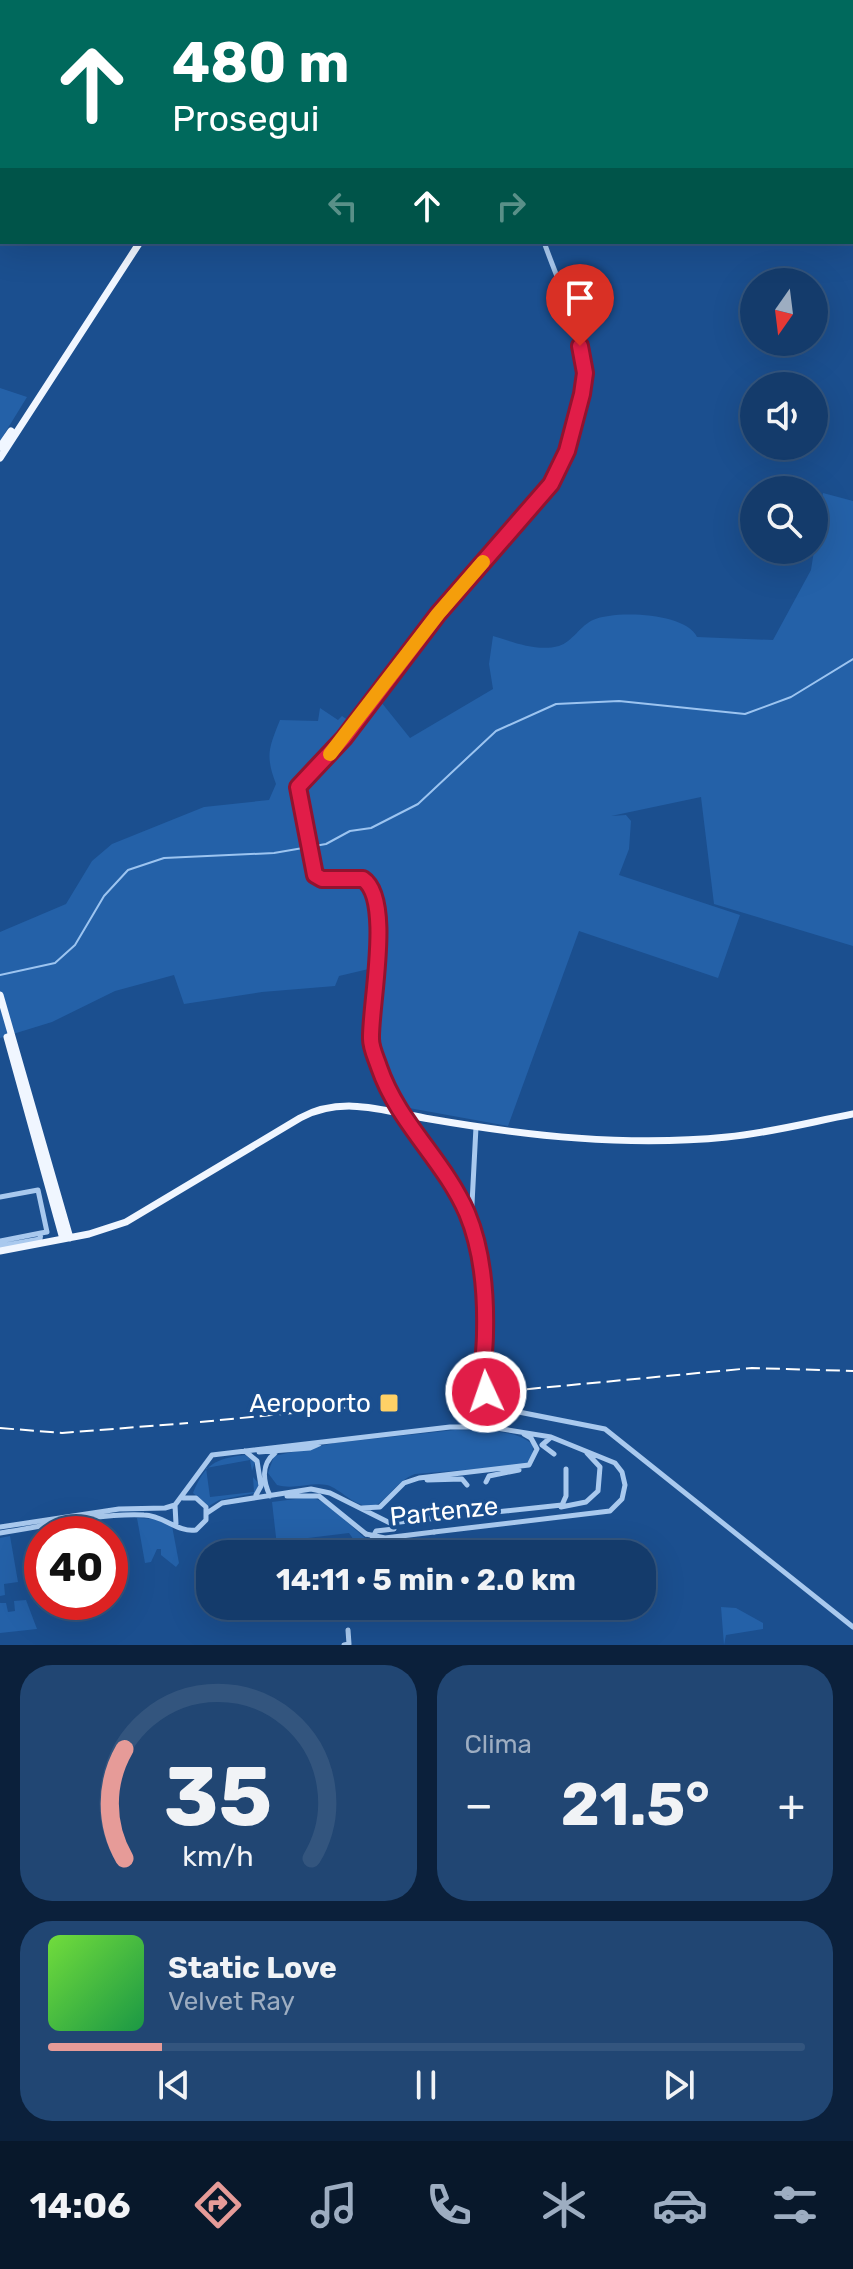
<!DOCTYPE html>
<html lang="it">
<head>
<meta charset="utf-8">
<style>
  :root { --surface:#143b6b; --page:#214673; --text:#f1f3f6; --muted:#9dadc1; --line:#33557e; --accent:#e69b98 }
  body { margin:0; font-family:Rubik,sans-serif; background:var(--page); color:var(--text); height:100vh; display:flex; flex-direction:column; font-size:30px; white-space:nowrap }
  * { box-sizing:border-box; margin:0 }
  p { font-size:26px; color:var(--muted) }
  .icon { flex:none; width:44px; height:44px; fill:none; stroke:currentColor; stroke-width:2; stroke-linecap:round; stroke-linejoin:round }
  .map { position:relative; height:1645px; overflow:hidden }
  .panel { display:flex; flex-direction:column; gap:20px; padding:20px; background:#0b203b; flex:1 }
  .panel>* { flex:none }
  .top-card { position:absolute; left:0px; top:0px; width:854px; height:244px; box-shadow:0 8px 32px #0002,0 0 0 2px var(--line); background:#00695c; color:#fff; overflow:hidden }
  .needle { width:52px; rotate:194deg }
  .buttons { position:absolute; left:740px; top:268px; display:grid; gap:16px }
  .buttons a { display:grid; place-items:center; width:88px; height:88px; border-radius:50%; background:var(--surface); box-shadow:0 8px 32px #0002,0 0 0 2px var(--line); font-size:40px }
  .speed { position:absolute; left:24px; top:1516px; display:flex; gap:16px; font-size:40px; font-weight:700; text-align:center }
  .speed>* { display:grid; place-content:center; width:104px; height:104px; border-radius:50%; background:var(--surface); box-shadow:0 8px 32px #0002,0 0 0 2px var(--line); line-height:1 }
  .speed .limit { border:12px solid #d22; background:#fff; color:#111 }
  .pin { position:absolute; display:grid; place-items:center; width:68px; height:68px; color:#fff; margin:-82px -34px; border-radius:50% 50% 50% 0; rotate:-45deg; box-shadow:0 0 8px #0007 }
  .pin .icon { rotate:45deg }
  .me { position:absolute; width:88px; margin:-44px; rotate:357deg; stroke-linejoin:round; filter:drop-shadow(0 0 6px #0008) }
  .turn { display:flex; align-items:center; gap:28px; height:168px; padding:0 40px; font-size:36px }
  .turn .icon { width:104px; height:104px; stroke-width:2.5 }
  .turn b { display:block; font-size:56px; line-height:68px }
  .lanes { display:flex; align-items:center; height:76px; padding:0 40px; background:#0003; justify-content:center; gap:40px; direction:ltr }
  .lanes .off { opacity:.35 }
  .big { font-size:60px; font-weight:700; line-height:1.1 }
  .panel .tile { flex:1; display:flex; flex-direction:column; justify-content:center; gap:12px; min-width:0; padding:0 28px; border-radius:32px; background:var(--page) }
  .panel .dial { align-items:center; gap:0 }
  .dial svg { height:208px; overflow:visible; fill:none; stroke:var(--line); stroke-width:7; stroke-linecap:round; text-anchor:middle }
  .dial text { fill:var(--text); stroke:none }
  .song { display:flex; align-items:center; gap:24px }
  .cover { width:96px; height:96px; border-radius:12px; background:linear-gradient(135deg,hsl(100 70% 55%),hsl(140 70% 35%)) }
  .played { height:8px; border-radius:4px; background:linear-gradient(90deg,var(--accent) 15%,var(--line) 15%) }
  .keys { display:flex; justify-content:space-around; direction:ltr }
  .heat { display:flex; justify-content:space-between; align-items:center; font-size:44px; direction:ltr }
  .panel .tiles { flex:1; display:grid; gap:20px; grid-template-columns:1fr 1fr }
  .tile:last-child { grid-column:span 2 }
  .trip { position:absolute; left:196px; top:1540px; width:460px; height:80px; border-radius:32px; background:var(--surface); box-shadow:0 8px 32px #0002,0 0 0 2px var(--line); font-weight:700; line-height:80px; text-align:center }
  .dock { display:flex; height:128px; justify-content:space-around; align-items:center; background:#08182b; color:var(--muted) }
  .dock .icon { width:56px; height:56px }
  .dock .on { color:var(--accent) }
  .dock b { font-size:36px; color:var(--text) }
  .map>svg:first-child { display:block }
</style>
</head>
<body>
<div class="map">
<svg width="853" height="1645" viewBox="0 0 853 1645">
  <rect width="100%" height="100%" fill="#1b4f8f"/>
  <path fill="#2461a8" d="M 0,388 L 27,397 L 0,441 Z
    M 823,493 L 853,501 L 853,946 L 714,904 L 701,797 L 611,816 L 626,815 L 631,821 L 629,849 L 619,875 L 740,915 L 718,978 L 579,931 L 508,1126 L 398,1106 L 374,1046 L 379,914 L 377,967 L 339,976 L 335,986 L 262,992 L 184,1004 L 174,975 L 115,991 L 52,1022 L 0,1038 L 0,932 L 66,904 L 92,861 L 112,844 L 204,807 L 269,800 L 276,784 C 265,755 269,748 280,720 L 318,721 L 320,708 L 338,720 L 342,716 L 355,725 L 377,697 L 410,738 L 493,689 L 489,664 L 493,636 C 513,642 537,652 559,646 C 572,642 581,625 593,620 C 616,610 686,613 697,637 L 773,640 L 811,570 Z
    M 455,1430 C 479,1431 515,1428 533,1445 L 532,1460 L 524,1465 L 415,1474 C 395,1481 385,1505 372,1506 C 355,1508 341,1489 327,1485 C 310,1482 294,1490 277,1485 L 268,1473 L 274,1456 L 334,1443 Z
    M 245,1455 L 255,1462 L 252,1471 L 250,1460 L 206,1468 L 210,1497 L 254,1492 L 253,1477 L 259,1484 L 255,1493 L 219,1500 L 209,1506 L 193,1493 C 205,1464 214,1459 245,1455 Z
    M 311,1497 L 326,1503 L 368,1541 L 356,1543 L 349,1533 L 283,1541 L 283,1545 L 277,1546 L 272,1502 Z
    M 137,1518 L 158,1519 L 172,1526 L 179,1563 L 176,1567 L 161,1555 L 161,1549 L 157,1549 L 151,1562 L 145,1563 Z
    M 10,1536 L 18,1582 L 4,1584 L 5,1595 L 0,1596 L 0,1538 Z
    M 26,1600 L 37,1629 L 0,1633 L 0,1603 L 6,1603 L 8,1612 L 15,1611 L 14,1601 Z
    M 721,1607 L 736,1608 L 763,1623 L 763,1629 L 726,1635 L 724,1645 Z"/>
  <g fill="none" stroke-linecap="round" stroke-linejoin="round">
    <path stroke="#9cc4f0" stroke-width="2" d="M 0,975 L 55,963 L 75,945 L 104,896 L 128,870 L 164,858 L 274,853 L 326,844 L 350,831 L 371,828 L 418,804 L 496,731 L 556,704 L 619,701 L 745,714 L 791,697 L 853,659"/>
    <path stroke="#a9c9ee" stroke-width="5" d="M 212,0 L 222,2
      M 309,2 L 309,0
      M 852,129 L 853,129
      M 0,157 L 2,156
      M 0,1197 L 38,1190 L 47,1232 L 41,1233 L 40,1239 L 0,1246
      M 471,1223 L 476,1127
      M 0,1241 L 41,1233
      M475 1398a7 7 0 1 1 14 0a7 7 0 1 1-14 0Z
      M 476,1395 C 487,1335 492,1265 465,1209 C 437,1152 366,1095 371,1027 C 373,996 389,897 363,879 L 322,879 L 315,875 L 298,790 L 300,781 L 315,770 L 344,738 L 438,614 L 546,490 C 566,464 588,400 585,367 C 582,332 556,277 544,242
      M 483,1405 L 605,1429 L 853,1627
      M 550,1438 L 542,1445 L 554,1454
      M 245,1451 L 257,1461 L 261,1486 L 256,1495
      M 259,1452 L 310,1448 L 319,1444
      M 427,1480 L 462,1479 L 467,1485
      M 486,1482 L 489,1476 L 519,1470
      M 270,1496 C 263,1481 261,1464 275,1453
      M 287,1496 L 319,1496 L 366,1534
      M 561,1507 L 586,1502 L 598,1491 L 600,1467 L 587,1453
      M 362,1508 L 380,1507 L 404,1483 L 419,1478 L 529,1465 L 537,1449 L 531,1438 L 524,1434
      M 207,1513 L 222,1503 L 311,1489 L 330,1493 L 390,1523 L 562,1505 L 566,1496 L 566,1469
      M 176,1524 L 175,1505 L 212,1455 L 450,1427 L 490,1427 L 551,1437 L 615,1463 L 622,1472 L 625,1485 L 622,1499 L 610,1511 L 434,1532
      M 0,1527 L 119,1509 L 165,1508 L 175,1505
      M 0,1533 C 47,1526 96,1513 144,1515 C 163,1515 178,1533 196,1530 L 206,1520 L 206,1507 L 196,1498 L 183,1498
      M 371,1541 L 376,1531 L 394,1529
      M 344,1645 L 349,1644 L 348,1630"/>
    <path stroke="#f0f6ff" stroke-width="7" d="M 290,2 L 292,0
      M 297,2 L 298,0
      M 0,447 L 11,431
      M 0,458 L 140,242
      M 0,995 L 70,1238
      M 7,1037 L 63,1239
      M 0,1251 L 89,1234 L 126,1222 L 300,1118 C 342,1095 385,1111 430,1119 C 528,1136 628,1147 727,1137 C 769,1133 811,1122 853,1114"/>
    <path stroke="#fff" stroke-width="2" stroke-dasharray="14 6" stroke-linecap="butt" d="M 507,1391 L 752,1368 L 853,1371
      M 200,1422 L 354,1407
      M 0,1428 L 62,1433 L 188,1423"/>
    <path stroke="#a9c9ee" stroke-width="5" d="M 366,1534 L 385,1538 L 434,1532"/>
  </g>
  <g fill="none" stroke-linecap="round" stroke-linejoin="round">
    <defs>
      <path id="route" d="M 486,1392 C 480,1372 485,1354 485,1333 C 486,1293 482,1249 467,1213 C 444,1160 398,1123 379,1067 C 376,1058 371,1048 371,1039 C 370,1005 393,899 363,879 L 322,879 L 315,875 L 298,787 L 344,738 L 438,614 L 551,484 L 567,451 L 582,394 L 585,373 L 580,346"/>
    </defs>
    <use href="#route" stroke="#92132f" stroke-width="20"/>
    <use href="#route" stroke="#e11d48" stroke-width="14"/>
    <path stroke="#f59e0b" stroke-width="14" d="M 330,754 L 438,614 L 483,562"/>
  </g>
  <rect fill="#ffd166" stroke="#1b4f8f" stroke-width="3" x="379" y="1393" width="20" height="20" rx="4"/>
  <g text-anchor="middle" stroke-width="8" stroke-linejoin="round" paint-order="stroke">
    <g font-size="26" fill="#fff" stroke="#1b4f8f" text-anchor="end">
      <text x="371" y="1412">Aeroporto</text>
    </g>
    <g font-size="26" fill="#fff" stroke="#1b4f8f">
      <text transform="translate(444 1511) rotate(-6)" y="9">Partenze</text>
    </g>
  </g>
</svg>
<div class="buttons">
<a><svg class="needle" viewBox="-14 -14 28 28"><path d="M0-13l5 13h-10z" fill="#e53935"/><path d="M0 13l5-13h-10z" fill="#9dadc1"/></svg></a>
<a><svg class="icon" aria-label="sound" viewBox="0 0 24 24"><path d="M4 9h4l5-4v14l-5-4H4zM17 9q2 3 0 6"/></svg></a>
<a><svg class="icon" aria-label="search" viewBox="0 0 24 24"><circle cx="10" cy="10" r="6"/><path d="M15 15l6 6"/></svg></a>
</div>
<div class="speed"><div class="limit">40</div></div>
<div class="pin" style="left:580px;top:346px;background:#d93025"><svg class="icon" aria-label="arrive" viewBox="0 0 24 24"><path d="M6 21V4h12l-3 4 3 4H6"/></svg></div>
<svg class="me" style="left:486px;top:1392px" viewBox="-20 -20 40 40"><circle r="17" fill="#e11d48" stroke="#fff" stroke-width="3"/><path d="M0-11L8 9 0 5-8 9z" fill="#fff"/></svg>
<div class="trip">14:11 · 5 min · 2.0 km</div>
<div class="top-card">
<div class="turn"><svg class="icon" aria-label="ahead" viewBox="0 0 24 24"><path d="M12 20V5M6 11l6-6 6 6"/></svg><div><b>480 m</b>Prosegui</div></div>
<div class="lanes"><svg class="icon off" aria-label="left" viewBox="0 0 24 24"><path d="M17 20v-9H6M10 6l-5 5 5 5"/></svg><svg class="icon" aria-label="ahead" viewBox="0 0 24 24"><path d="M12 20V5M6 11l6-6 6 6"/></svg><svg class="icon off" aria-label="right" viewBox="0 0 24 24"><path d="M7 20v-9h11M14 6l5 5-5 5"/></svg></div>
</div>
</div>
<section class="panel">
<div class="tiles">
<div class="tile dial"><svg viewBox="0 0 100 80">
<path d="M14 69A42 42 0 1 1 86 69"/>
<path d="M14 69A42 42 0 0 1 14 27" stroke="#e69b98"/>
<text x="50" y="56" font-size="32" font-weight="700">35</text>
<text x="50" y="72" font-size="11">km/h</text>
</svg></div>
<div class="tile"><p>Clima</p>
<div class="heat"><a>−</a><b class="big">21.5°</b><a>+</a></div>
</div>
<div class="tile">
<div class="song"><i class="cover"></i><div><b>Static Love</b><p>Velvet Ray</p></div></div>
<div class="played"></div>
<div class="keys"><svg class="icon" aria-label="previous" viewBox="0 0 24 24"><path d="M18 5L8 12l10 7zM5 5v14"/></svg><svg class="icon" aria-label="pause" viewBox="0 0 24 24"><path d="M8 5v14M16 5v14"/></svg><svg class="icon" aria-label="next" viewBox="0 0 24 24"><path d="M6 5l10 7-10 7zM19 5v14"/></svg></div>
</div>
</div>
</section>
<nav class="dock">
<b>14:06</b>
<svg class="icon on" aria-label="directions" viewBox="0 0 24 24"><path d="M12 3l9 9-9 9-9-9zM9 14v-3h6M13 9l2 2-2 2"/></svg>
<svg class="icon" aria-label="music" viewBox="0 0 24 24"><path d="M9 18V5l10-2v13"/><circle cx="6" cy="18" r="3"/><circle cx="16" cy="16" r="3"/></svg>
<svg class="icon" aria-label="phone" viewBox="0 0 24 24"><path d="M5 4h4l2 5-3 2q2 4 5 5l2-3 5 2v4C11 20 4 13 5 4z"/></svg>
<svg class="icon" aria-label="climate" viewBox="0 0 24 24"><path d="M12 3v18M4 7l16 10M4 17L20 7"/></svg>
<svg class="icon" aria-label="car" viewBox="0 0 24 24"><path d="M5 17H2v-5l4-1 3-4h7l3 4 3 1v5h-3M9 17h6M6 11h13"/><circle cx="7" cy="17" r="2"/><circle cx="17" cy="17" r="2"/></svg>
<svg class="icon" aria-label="filters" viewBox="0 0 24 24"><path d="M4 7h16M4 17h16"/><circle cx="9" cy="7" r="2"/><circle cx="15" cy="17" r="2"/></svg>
</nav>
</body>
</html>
